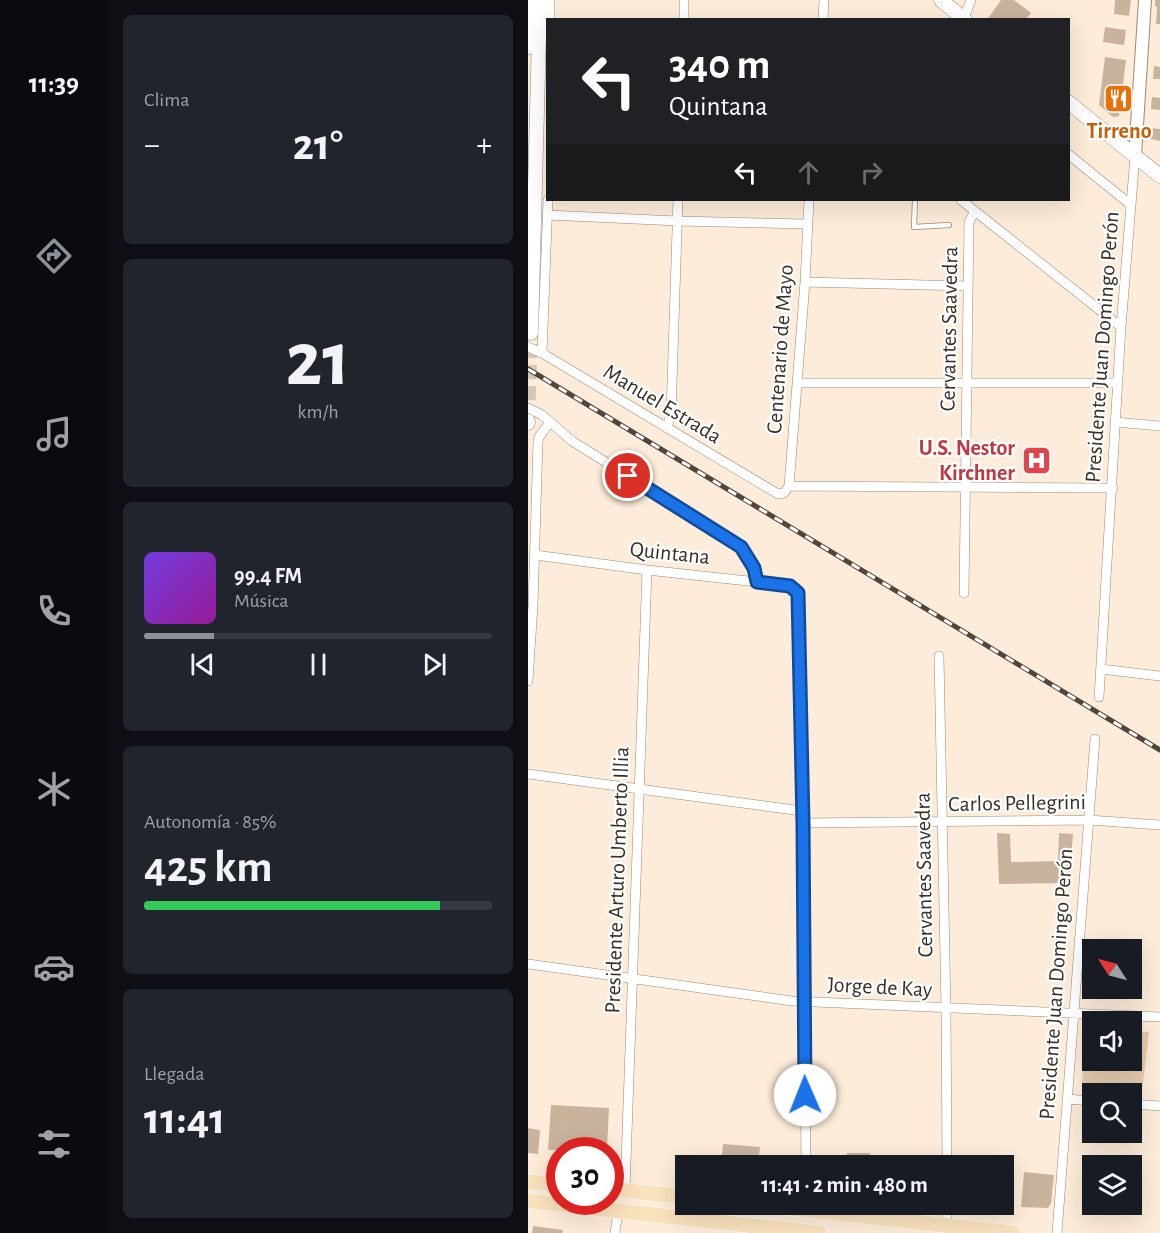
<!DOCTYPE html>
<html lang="es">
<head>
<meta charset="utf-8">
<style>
  :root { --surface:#171b24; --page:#20242c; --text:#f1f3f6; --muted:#9ea1a6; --line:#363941; --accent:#8c9099 }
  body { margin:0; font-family:"Alegreya Sans",sans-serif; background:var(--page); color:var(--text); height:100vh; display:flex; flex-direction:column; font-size:22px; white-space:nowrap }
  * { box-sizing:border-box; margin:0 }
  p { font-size:20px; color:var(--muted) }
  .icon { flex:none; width:33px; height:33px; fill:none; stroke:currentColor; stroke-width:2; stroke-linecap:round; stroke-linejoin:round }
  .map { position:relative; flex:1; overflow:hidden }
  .sheet { display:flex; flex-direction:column; gap:15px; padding:15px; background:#0d0f14; width:420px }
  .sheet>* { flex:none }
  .guide { position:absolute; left:18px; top:18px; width:524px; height:183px; border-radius:0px; box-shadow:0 6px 24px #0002; background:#202124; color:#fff; overflow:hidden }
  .needle { width:39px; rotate:306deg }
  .tools { position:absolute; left:554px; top:939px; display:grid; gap:12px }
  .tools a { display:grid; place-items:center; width:60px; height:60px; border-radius:0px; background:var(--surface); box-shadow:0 6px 24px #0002; font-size:30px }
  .speed { position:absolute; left:18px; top:1137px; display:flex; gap:12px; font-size:30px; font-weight:700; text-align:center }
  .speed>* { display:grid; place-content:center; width:78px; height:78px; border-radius:50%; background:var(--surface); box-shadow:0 6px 24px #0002; line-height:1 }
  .speed .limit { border:9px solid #d22; background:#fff; color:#111 }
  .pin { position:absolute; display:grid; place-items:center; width:51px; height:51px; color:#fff; margin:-26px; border:3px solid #fff; border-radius:50%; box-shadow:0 2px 6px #0007 }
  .me { position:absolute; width:66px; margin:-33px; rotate:359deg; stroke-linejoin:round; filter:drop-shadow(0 0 4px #0008) }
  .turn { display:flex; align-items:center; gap:21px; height:126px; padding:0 24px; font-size:27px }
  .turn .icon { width:78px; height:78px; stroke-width:2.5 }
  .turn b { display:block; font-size:42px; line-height:51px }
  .lanes { display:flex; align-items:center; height:57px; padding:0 24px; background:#0003; justify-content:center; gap:30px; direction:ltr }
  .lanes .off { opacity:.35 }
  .big { font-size:45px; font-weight:600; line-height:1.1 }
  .sheet .widget { flex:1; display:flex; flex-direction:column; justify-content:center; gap:9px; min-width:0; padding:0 21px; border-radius:9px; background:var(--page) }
  .sheet .dial { align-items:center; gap:0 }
  .dial b { font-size:78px; line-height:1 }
  .song { display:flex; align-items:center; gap:18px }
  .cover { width:72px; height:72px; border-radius:9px; background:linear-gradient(135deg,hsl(260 70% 55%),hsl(300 70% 35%)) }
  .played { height:6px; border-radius:3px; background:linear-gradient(90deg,var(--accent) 20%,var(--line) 20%) }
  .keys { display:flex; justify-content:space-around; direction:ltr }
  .heat { display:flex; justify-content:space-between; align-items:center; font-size:33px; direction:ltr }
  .charge { height:9px; border-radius:4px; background:linear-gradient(90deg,#34c759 85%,var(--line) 0) }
  .trip { position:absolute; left:147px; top:1155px; width:339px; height:60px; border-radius:0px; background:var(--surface); box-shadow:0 6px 24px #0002; font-weight:600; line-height:60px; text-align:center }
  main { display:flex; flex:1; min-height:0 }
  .tabs { display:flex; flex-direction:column; width:108px; justify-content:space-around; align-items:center; background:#090b0e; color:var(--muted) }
  .tabs .icon { width:42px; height:42px }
  .tabs .selected { color:var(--accent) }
  .tabs b { font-size:27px; color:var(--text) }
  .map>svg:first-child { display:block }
</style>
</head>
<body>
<main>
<nav class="tabs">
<b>11:39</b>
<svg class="icon selected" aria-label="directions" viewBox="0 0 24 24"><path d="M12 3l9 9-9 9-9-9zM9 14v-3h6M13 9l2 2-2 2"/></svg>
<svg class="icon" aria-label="music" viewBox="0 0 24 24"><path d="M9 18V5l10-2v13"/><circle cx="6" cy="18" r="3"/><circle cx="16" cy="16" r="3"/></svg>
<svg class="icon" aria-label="phone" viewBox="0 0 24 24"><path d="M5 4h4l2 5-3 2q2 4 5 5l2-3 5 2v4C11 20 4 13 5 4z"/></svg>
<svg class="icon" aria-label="climate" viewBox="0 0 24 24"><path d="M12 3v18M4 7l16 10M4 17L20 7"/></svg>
<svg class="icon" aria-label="car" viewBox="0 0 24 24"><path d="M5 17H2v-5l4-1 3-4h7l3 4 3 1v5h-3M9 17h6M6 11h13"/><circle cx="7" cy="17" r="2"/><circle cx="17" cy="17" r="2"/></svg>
<svg class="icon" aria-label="filters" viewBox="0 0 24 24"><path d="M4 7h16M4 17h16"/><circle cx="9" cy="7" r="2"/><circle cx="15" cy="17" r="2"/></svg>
</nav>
<section class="sheet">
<div class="widget"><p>Clima</p>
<div class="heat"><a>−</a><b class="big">21°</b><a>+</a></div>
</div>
<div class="widget dial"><b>21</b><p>km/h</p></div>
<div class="widget">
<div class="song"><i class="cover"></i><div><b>99.4 FM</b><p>Música</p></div></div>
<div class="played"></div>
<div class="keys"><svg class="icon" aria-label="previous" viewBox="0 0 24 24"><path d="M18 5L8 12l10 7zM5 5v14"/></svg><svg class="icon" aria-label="pause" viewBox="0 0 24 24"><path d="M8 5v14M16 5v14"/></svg><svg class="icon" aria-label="next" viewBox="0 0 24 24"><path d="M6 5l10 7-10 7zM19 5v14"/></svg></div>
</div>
<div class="widget"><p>Autonomía · 85%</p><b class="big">425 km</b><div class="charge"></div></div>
<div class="widget"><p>Llegada</p><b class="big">11:41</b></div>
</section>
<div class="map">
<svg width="632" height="1233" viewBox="0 0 632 1233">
  <rect width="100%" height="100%" fill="#fdecd9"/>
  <path fill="#e6cbaf" d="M 558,1029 L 564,1029 L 564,1060 L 603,1060 L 603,1031 L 621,1032 L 614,1091 L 554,1084 Z"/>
  <path fill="#c9b39d" d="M 473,0 L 486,0 L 503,13 L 497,20 L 459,20 Z
    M 587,0 L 603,0 L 601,16 L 586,14 Z
    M 627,0 L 632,0 L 632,24 L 628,24 L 629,7 L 627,6 Z
    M 577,27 L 598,30 L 596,45 L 575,42 Z
    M 577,57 L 598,60 L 591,116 L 585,117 L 571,105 Z
    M 626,66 L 632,67 L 632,79 L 625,79 Z
    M 624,97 L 632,98 L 632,110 L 623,109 Z
    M 622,128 L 632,129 L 632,141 L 622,139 Z
    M 469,833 L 482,834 L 483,862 L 530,861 L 531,833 L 545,834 L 541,883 L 471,884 Z
    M 23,1105 L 81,1108 L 79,1149 L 20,1150 Z
    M 0,1128 L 12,1130 L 10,1154 L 0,1153 Z
    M 195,1144 L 232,1147 L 230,1166 L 193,1166 Z
    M 319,1153 L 342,1153 L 342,1166 L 319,1166 Z
    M 496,1172 L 526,1175 L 523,1203 L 520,1208 L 493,1207 Z
    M 5,1226 L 35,1230 L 34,1233 L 4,1233 Z"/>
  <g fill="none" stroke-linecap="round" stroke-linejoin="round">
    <path stroke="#d5c6b5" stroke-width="14" stroke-dasharray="14 7" stroke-linecap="butt" d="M 0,421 L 3,333"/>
    <defs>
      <path id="service" d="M 387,200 L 386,227 L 421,225"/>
      <path id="minor" d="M 436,18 L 443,0
        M 22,20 L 22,0
        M 156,20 L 156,0
        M 295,20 L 296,0
        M 0,50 L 4,0
        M 540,154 L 603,205
        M 433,200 L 593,327
        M 20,215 L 150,221 L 278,224
        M 277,282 L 439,286
        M 0,347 L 14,353 L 250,494 L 256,493 L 261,486 L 277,282 L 281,200
        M 14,353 L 20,200
        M 270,383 L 590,383
        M 0,408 L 14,415 L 44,441 L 214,547 L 226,568 L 229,582
        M 587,422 L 632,426
        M 139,428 L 143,414 L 150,200
        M 261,486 L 585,488
        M 7,555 L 119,570 L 229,582 L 262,586 L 270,593 L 275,823 L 278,1166
        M 436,593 L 441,222 L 447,211
        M 411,656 L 418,1009 L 419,1166
        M 573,669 L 632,676
        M 0,681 L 5,605 L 10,442 L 11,437 L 22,422
        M 571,697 L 593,327 L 607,156
        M 0,774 L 274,811
        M 275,823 L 561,820 L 632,825
        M 0,964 L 264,1001 L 632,1017
        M 539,1099 L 564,1101
        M 603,1104 L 632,1106
        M 97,1190 L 119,570
        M 419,1204 L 419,1226
        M 87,1233 L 90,1212
        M 529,1233 L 567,739"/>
      <path id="tertiary" d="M 607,156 L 617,0"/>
      <path id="secondary" d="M 413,0 L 437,20
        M 540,102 L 632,176
        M 3,333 L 12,0
        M 0,423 L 0,421"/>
      <path id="primary" d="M 0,1182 L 32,1184
        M 82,1189 L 158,1197
        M 0,1201 L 291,1233
        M 227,1204 L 485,1233"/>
    </defs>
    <use href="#service" stroke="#9d8973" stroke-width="6"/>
    <use href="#minor" stroke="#9d8973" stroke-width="10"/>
    <use href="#tertiary" stroke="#9d8973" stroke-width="14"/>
    <use href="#secondary" stroke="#9d8973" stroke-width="15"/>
    <use href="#primary" stroke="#fff" stroke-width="16"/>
    <use href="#service" stroke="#fff" stroke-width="4.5"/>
    <use href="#minor" stroke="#fff" stroke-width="9"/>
    <use href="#tertiary" stroke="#fff" stroke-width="12"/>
    <use href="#secondary" stroke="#fff" stroke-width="14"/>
    <use href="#primary" stroke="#fae2bd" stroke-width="15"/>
    <defs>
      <path id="rail" d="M 0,369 L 632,750"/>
    </defs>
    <use href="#rail" stroke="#50463c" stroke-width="5"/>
    <use href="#rail" stroke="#fff" stroke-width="3" stroke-dasharray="9" stroke-linecap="butt"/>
  </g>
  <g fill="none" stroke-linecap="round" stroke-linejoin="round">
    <defs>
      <path id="route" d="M 100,476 L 213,547 L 226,568 L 229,582 L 262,586 L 270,593 L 275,823 L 277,1095"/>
    </defs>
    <use href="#route" stroke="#114b97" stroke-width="15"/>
    <use href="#route" stroke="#1a73e8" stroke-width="10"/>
  </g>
  <defs>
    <symbol id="restaurant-square" viewBox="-11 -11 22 22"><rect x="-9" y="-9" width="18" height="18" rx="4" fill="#e8710a" stroke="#fff"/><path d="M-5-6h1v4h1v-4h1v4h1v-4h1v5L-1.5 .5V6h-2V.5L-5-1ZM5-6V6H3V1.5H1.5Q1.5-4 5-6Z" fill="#fff"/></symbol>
    <symbol id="hospital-square" viewBox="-11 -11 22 22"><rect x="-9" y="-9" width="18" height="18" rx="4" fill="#e0444e" stroke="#fff"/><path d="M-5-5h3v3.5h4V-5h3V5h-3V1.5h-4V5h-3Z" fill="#fff"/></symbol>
  </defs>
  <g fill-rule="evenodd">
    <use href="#restaurant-square" x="574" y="82" width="33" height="33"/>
    <use href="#hospital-square" x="492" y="444" width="33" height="33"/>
  </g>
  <g text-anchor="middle" stroke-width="4.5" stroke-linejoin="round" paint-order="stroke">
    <g font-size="22" font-weight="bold" fill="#c56008" stroke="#fff">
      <text x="591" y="138">Tirreno</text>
    </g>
    <g font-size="22" fill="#372e25" stroke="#fff">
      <text transform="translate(420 329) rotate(-89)" y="8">Cervantes Saavedra</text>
      <text transform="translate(573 347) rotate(-86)" y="8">Presidente Juan Domingo Perón</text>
      <text transform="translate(251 349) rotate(-86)" y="8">Centenario de Mayo</text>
      <text transform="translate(135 403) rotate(31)" y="8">Manuel Estrada</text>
      <text transform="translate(142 552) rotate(6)" y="8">Quintana</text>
      <text transform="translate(489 802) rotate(-1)" y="8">Carlos Pellegrini</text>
      <text transform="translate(395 875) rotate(-91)" y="8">Cervantes Saavedra</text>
      <text transform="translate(88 880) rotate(-88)" y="8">Presidente Arturo Umberto Illia</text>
      <text transform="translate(527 984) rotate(-86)" y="8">Presidente Juan Domingo Perón</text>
      <text transform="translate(352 986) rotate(3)" y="8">Jorge de Kay</text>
    </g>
    <g font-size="22" font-weight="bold" fill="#be3a42" stroke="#fff" text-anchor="end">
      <text x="487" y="455">U.S. Nestor<tspan x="487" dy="25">Kirchner</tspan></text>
    </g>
  </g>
</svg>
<div class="tools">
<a><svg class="needle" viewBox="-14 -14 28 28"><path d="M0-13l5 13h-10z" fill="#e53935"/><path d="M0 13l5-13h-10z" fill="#9ea1a6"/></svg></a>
<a><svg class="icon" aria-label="sound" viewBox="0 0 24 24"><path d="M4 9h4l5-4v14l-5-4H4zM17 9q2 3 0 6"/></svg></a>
<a><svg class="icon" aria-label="search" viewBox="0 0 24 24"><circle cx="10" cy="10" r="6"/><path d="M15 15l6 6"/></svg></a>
<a><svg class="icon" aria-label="layers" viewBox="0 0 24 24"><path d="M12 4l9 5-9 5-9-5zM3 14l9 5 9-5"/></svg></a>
</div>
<div class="speed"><div class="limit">30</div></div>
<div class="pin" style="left:100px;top:476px;background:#d93025"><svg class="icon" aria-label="arrive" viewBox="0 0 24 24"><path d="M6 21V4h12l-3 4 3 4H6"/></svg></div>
<svg class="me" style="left:277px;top:1095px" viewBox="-20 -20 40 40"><circle r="19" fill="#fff"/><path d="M0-13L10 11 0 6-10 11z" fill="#1a73e8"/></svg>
<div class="trip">11:41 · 2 min · 480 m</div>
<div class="guide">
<div class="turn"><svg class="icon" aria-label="left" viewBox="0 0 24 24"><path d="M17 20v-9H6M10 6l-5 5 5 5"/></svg><div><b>340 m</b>Quintana</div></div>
<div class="lanes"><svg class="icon" aria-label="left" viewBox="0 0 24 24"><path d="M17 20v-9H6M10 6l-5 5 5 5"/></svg><svg class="icon off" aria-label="ahead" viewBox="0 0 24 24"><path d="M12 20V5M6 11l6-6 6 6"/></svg><svg class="icon off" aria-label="right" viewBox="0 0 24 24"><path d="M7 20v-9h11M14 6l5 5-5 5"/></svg></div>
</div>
</div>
</main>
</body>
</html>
